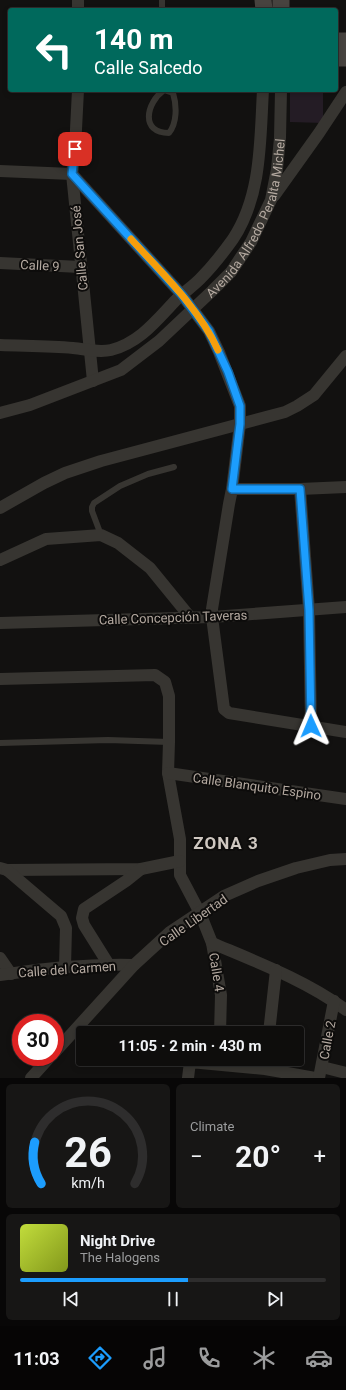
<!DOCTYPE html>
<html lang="en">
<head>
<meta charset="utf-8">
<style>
  :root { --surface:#0e0d0c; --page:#171615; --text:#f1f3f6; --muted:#9b9c9d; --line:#2e2d2d; --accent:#1c9dfe }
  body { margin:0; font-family:Roboto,sans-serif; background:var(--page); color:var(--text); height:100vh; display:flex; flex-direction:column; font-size:15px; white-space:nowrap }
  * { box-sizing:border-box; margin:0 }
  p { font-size:13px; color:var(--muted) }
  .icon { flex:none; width:22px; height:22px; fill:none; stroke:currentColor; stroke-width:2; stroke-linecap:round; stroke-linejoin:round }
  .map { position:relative; height:1078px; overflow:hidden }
  .details { display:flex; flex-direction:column; gap:6px; padding:6px; background:#080707; flex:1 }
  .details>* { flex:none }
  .top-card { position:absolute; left:8px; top:8px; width:330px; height:84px; border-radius:4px; box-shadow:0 2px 6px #0003,0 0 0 1px var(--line); background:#00695c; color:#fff; overflow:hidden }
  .speed { position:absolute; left:12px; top:1014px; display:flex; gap:8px; font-size:20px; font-weight:700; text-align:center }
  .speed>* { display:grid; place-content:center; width:52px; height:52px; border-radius:50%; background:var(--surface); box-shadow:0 2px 6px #0003,0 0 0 1px var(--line); line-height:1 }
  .speed .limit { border:6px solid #d22; background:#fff; color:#111 }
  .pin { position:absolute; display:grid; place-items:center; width:34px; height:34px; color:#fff; margin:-17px; border-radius:8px; box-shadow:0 2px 6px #0006 }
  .me { position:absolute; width:44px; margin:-22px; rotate:359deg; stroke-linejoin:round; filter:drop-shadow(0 0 3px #0008) }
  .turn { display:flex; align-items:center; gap:14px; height:84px; padding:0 20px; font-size:18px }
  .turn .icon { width:52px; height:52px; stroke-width:2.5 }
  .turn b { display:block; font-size:28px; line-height:34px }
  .big { font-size:30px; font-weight:700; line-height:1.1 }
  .details .widget { flex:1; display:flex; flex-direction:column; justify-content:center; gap:6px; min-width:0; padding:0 14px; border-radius:6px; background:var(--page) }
  .details .dial { align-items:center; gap:0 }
  .dial svg { height:104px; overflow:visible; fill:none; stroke:var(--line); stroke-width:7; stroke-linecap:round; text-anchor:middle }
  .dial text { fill:var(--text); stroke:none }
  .song { display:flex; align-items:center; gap:12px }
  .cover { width:48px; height:48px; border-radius:6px; background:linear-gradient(135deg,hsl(70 70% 55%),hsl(70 70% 35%)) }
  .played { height:4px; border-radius:2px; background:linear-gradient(90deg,var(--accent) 55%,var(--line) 55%) }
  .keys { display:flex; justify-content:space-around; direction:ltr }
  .heat { display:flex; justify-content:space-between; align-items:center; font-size:22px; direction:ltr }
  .details .tiles { flex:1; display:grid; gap:6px; grid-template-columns:1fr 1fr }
  .widget:last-child { grid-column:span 2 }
  .trip { position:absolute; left:76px; top:1026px; width:228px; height:40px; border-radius:4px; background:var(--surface); box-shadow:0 2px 6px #0003,0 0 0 1px var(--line); font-weight:700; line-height:40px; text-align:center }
  .tab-bar { display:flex; height:64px; justify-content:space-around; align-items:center; background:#060505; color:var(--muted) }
  .tab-bar .icon { width:28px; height:28px }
  .tab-bar .active { color:var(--accent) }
  .tab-bar b { font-size:18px; color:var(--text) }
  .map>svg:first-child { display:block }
</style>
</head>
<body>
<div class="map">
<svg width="346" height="1078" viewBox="0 0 346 1078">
  <rect width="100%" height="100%" fill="#121110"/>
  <path fill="#241c25" d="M 290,90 L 323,90 L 323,123 L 290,122 Z"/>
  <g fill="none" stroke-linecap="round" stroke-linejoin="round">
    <path stroke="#373531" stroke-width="6" d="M 162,0 L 162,10
      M 164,90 L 173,93 C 177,106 177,123 169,133 C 140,133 146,103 164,90 Z
      M 101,535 L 92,511 L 92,507 L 94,503 L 120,486 L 148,474 L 174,467
      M 0,743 L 108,740 L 169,742"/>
    <g stroke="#373531" stroke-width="12">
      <path d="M 78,0 L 78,10"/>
      <path d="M 78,90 L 75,149 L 72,174 L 93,381"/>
      <path d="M 0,171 L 72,174 L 182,295 L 209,331 L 219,352 L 240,406 L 240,424 L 232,489 L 229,504 L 212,609 L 212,617 L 224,709 L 229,713 L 346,732"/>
      <path d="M 274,196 L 319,133 L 346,92"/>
      <path d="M 0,263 L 80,267"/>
      <path d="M 0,345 C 24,346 49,346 73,348 C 86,349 98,353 111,350 C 139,343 156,321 175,301 C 183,293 192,287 200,279 C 212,267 223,253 233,239 C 262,195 260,140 263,90"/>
      <path id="s1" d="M 0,413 L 30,405 L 121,370 L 159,341 L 212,291 L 231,272 L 251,242 L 271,200 L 277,169 L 280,138 L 281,90"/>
      <path d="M 232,489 L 300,489 L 346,487"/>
      <path d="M 300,489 L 309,610 L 311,726"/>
      <path d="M 0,508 L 44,483 L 65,473 L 101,461 L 285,412 L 297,406 L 314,395 L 346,356"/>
      <path d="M 0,560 L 46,539 L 101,535 L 118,543 L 150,568 L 190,617"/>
      <path d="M 0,623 L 212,617 L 346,607"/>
      <path d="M 0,679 L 155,675 L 165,682 L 169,696 L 169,742 L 168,773 L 180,839 L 180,875 L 200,913 L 212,943 L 221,995 L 220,1033"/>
      <path d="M 168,773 L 346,799"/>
      <path d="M 0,868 L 7,870 L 141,869 L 180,861"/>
      <path d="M 7,870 L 61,916 L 66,928 L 65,967"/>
      <path d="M 212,943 C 257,962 307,981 346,1010"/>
      <path d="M 0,958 L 11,974"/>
      <path d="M 109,965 L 84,925 L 82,918 L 84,909 L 126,881 L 141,869"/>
      <path d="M 0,975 C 44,968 90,964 134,965"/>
      <path d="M 269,1033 L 276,970"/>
      <path d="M 55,1052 L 134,965 L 170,932 L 224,896 L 258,881 L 296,868 L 330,860 L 346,859"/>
      <path d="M 322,1067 L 346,1073"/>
      <path d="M 31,1078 L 50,1057"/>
      <path d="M 188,1078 L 190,1062 L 265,1069 L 315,1078"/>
      <path d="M 319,1078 L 334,1001"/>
    </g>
    <path stroke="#47433f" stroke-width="17" d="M 263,0 L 264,10
      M 281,0 L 281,10
      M 336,41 L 346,41
      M 336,58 L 346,58"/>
  </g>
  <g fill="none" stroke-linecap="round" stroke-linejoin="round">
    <defs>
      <path id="route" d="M 75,149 L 72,174 L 182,295 L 209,331 L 228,372 L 240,406 L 240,424 L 232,489 L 300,489 L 309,610 L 311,726"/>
    </defs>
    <use href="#route" stroke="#1266a5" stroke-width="10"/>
    <use href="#route" stroke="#1c9dfe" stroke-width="7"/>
    <path stroke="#f59e0b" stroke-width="7" d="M 131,239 C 163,274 198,307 218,350"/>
  </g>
  <g text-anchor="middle" stroke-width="4" stroke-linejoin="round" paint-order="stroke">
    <g font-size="13" fill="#b4a9a0" stroke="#0d0c0b">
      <text dy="5" stroke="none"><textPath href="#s1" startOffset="332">Avenida Alfredo Peralta Michel</textPath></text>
      <text transform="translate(79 248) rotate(-95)" y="5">Calle San José</text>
      <text transform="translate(40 265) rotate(3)" y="5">Calle 9</text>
      <text transform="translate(173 617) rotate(-2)" y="5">Calle Concepción Taveras</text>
      <text transform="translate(257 786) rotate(8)" y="5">Calle Blanquito Espino</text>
      <text transform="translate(193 920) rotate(-35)" y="5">Calle Libertad</text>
      <text transform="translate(67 969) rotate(-4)" y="5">Calle del Carmen</text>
      <text transform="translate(217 972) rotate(81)" y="5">Calle 4</text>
      <text transform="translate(327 1040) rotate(-79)" y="5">Calle 2</text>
    </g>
    <g font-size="17" font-weight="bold" letter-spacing="1" fill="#cfc8c1" stroke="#0d0c0b">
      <text x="226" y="849">ZONA 3</text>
    </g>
  </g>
</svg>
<div class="speed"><div class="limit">30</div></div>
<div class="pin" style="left:75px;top:149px;background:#d93025"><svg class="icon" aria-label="arrive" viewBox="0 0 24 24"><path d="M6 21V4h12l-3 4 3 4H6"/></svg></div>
<svg class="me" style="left:311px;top:726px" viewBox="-20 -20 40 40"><path d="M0-17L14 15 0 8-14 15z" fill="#1c9dfe" stroke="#fff" stroke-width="4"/></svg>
<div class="trip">11:05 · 2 min · 430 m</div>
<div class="top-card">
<div class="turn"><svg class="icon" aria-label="left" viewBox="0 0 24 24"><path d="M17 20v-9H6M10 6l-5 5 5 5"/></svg><div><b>140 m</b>Calle Salcedo</div></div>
</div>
</div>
<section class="details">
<div class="tiles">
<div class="widget dial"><svg viewBox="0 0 100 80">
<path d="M14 69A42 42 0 1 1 86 69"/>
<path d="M14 69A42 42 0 0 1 9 37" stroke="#1c9dfe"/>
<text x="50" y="56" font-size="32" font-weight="700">26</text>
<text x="50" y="72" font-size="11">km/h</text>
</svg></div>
<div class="widget"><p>Climate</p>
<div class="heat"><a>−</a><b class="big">20°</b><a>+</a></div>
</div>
<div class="widget">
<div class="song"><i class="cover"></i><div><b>Night Drive</b><p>The Halogens</p></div></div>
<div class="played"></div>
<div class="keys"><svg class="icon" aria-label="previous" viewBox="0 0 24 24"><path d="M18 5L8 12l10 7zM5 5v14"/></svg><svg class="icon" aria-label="pause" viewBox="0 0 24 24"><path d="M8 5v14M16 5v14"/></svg><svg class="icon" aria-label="next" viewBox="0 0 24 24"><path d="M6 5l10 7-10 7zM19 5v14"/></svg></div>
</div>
</div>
</section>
<nav class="tab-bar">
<b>11:03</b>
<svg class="icon active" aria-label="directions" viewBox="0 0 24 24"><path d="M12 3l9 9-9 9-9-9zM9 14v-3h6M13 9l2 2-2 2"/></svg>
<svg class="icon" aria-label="music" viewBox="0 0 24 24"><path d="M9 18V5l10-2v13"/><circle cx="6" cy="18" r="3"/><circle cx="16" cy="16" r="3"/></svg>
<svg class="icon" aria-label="phone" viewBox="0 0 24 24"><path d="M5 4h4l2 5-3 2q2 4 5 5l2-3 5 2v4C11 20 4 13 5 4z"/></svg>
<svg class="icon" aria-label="climate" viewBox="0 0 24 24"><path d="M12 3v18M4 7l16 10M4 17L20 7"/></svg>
<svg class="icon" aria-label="car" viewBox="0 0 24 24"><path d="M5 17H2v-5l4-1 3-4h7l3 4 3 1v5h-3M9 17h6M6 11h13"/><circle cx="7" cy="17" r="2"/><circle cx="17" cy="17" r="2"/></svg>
</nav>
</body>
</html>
